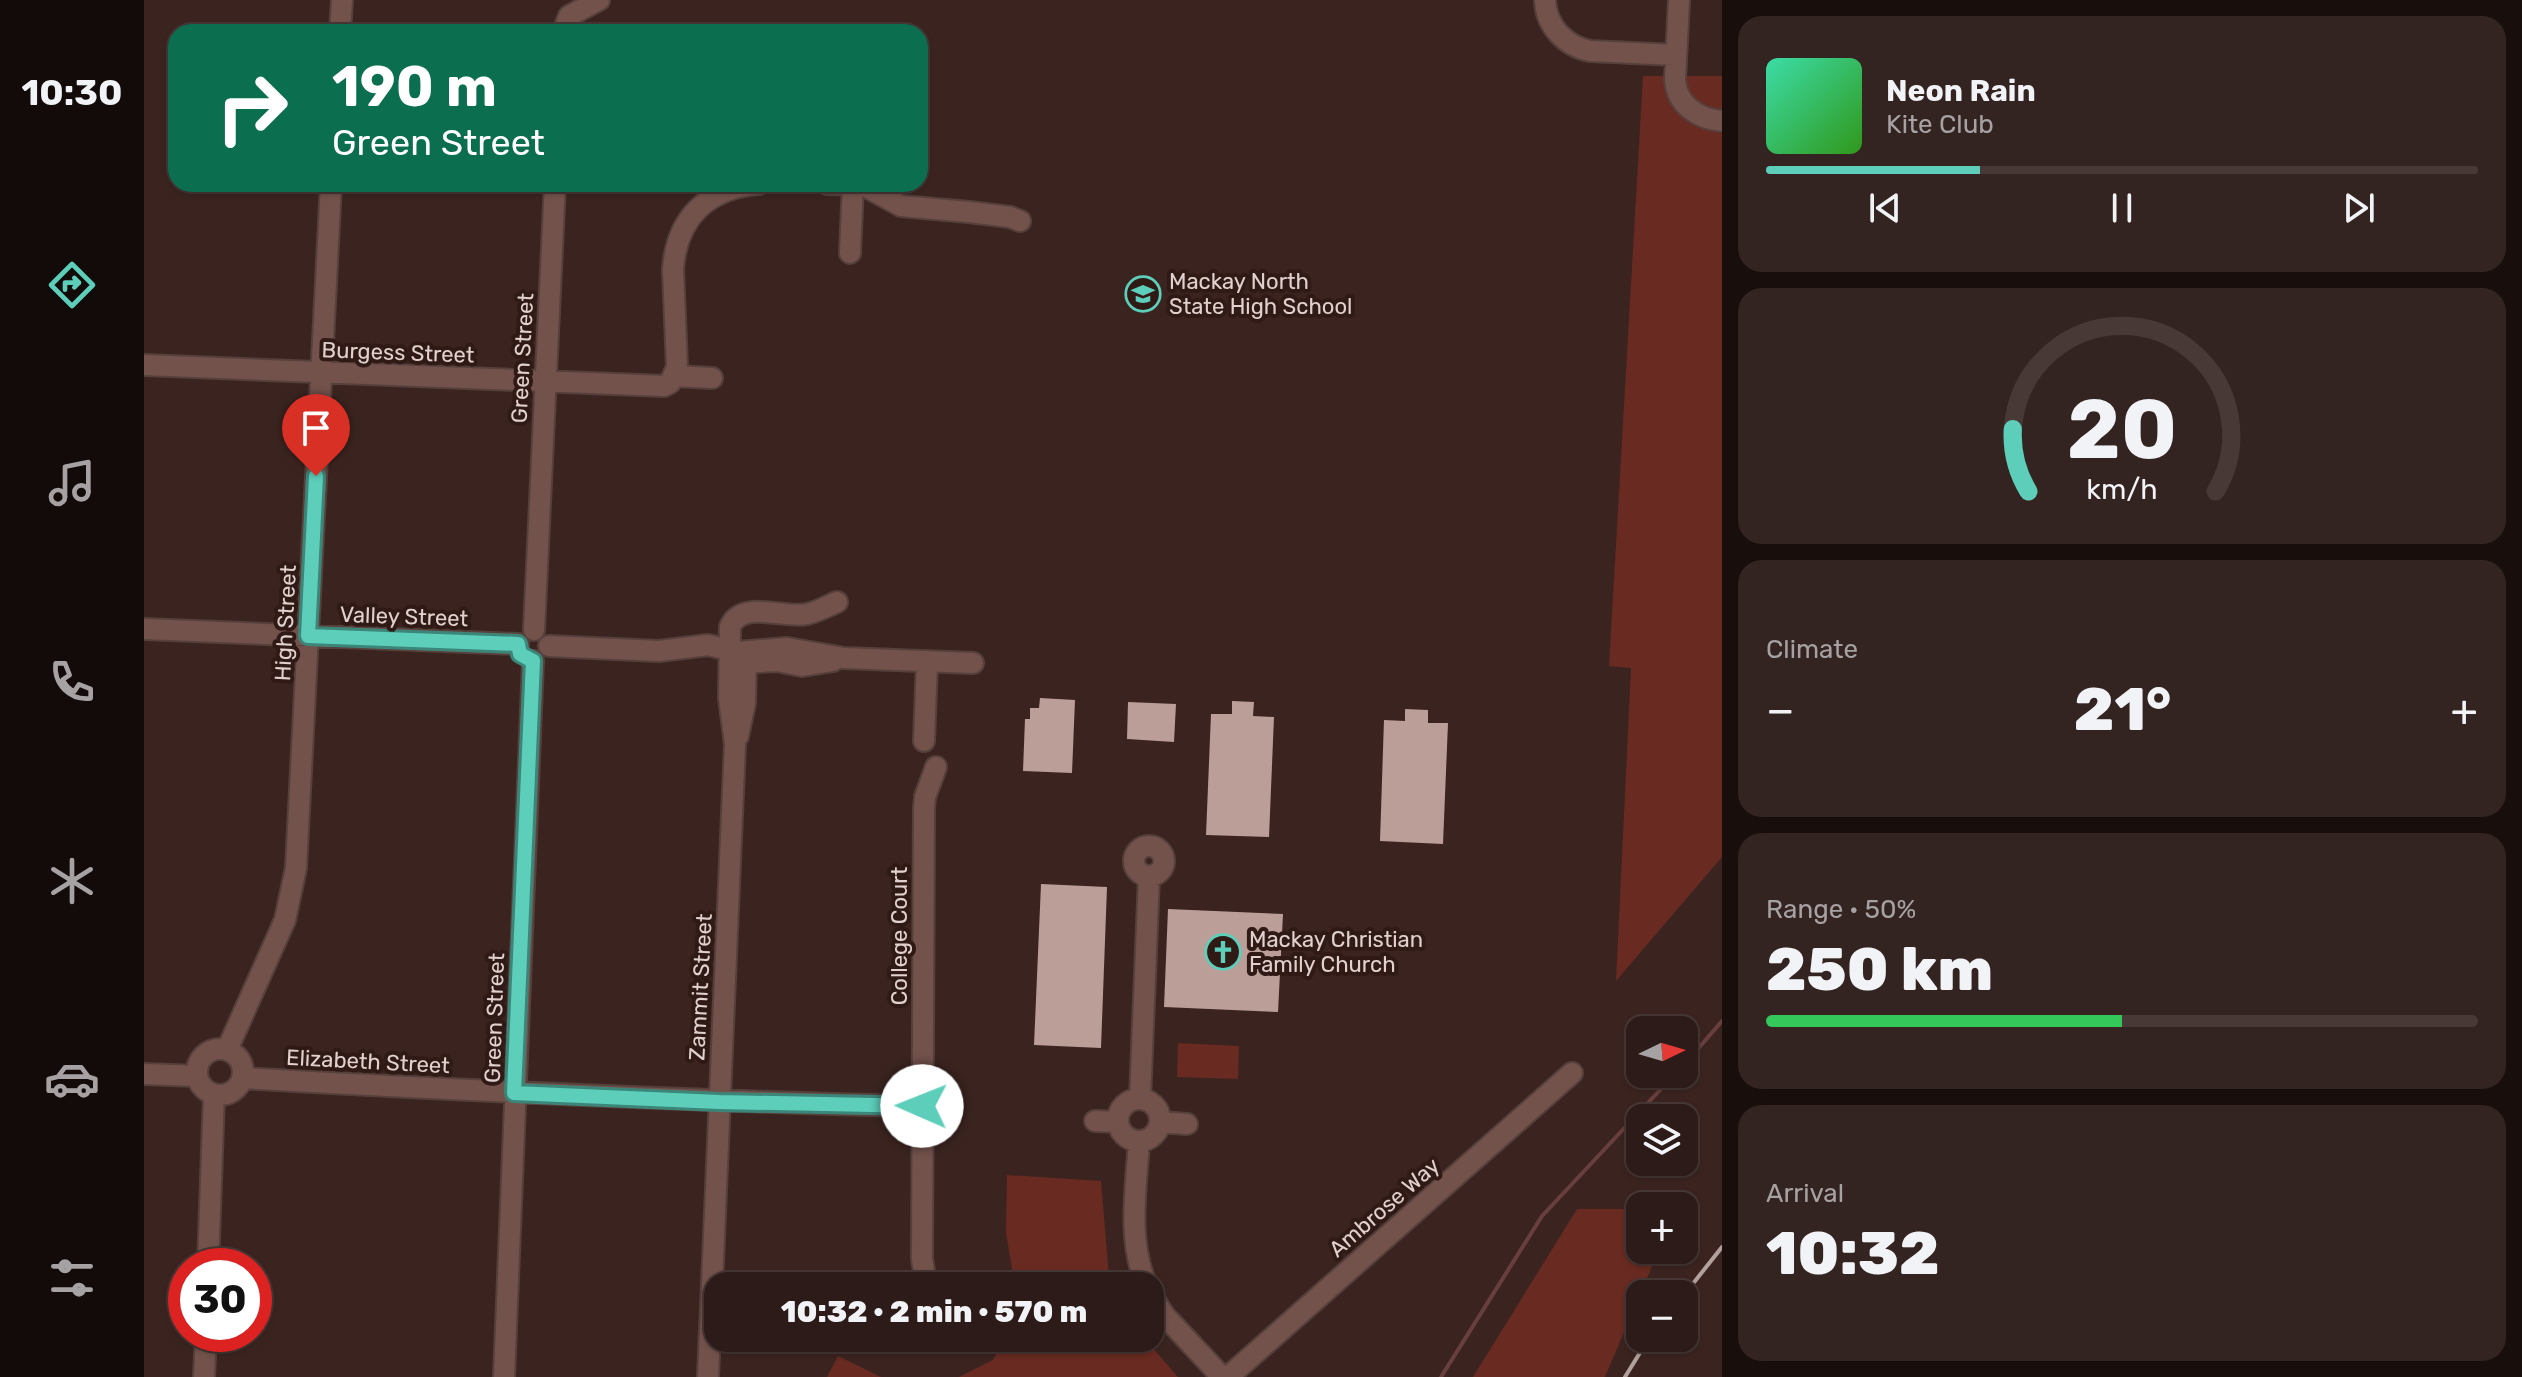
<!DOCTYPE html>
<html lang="en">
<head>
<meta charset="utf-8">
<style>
  :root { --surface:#2c1b18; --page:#342421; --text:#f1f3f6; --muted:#a6a1a2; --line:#483937; --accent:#5cceba }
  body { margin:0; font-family:Rubik,sans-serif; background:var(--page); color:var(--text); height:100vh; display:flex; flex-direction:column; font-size:30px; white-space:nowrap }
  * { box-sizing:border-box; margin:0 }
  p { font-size:26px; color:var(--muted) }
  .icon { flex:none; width:44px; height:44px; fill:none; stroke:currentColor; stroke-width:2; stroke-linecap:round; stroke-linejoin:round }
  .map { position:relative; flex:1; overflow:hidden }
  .drawer { display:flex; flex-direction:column; gap:16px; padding:16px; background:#180f0d; width:800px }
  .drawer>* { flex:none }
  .top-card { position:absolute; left:24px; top:24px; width:760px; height:168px; border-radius:24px; box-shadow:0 2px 6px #0004,0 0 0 2px var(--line); background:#0b6e4f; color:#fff; overflow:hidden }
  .needle { width:52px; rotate:85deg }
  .buttons { position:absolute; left:1482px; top:1016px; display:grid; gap:16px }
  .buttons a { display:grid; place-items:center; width:72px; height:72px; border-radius:16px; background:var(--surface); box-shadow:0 2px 6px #0004,0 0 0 2px var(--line); font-size:40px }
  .speed { position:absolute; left:24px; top:1248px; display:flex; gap:16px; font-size:40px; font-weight:700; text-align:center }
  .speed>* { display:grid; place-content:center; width:104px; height:104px; border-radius:50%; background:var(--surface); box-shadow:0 2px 6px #0004,0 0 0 2px var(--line); line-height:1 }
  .speed .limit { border:12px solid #d22; background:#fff; color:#111 }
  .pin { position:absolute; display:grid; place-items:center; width:68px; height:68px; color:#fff; margin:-82px -34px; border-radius:50% 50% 50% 0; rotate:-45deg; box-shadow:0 0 8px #0007 }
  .pin .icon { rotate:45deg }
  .me { position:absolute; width:88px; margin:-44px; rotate:271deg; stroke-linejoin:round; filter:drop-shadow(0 0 6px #0008) }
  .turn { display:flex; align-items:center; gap:28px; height:168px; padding:0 32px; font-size:36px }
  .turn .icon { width:104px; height:104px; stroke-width:2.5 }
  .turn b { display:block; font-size:56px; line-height:68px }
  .big { font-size:60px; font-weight:800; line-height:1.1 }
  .drawer .tile { flex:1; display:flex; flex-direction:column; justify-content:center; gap:12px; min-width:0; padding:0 28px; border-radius:24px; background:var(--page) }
  .drawer .dial { align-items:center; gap:0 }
  .dial svg { height:208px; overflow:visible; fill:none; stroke:var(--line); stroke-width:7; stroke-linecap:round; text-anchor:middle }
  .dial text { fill:var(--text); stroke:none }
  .song { display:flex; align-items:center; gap:24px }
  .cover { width:96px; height:96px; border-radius:12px; background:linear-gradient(135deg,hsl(160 70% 55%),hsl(110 70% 35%)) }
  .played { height:8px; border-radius:4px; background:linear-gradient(90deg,var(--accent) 30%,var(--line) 30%) }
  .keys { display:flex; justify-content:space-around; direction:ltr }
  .heat { display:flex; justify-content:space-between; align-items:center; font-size:44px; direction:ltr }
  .charge { height:12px; border-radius:6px; background:linear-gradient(90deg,#34c759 50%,var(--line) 0) }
  .trip { position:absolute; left:560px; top:1272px; width:460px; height:80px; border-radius:24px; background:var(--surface); box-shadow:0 2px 6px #0004,0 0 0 2px var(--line); font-weight:800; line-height:80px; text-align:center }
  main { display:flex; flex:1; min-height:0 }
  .tabs { display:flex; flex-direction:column; width:144px; justify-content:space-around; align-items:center; background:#120b0a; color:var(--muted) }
  .tabs .icon { width:56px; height:56px }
  .tabs .current { color:var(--accent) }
  .tabs b { font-size:36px; color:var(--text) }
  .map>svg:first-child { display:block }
</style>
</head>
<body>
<main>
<nav class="tabs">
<b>10:30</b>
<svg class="icon current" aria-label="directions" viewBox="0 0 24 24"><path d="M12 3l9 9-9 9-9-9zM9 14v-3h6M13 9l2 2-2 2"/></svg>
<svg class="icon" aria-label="music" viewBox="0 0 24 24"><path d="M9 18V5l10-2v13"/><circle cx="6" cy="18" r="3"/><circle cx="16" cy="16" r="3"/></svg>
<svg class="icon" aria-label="phone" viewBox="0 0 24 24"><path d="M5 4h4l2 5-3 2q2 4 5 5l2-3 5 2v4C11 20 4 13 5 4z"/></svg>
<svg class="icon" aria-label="climate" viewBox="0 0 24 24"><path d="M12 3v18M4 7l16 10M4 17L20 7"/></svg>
<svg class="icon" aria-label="car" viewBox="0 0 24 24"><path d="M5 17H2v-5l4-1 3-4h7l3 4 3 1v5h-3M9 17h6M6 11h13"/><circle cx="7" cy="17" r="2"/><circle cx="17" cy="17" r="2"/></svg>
<svg class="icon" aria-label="filters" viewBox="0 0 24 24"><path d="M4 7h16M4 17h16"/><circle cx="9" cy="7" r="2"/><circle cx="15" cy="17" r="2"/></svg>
</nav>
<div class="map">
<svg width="1578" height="1377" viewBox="0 0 1578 1377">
  <rect width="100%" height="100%" fill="#3b2420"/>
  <path fill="#682a21" d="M 1499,76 L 1578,76 L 1578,857 L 1472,981 L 1487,668 L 1465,666 Z
    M 1034,1043 L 1095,1046 L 1094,1079 L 1033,1077 Z
    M 863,1175 L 957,1181 L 965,1277 L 969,1286 L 871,1286 L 862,1233 Z
    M 1433,1209 L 1496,1209 L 1496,1250 L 1515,1250 L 1461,1377 L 1329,1377 Z
    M 860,1338 L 1000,1338 L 1034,1377 L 815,1377 L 849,1360 Z
    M 694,1356 L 737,1377 L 683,1377 Z"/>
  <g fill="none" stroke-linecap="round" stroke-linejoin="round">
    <path stroke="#693f3e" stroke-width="4" d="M 1540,1065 L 1578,1021
      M 1297,1377 L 1398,1216 L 1531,1074"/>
  </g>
  <path fill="#bc9e98" d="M 896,698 L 931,700 L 928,773 L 879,771 L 881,719 L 886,719 L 886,708 L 895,708 Z
    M 1088,701 L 1110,702 L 1109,716 L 1130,717 L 1125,837 L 1062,835 L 1067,714 L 1088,714 Z
    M 984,702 L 1032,704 L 1030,742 L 983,739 Z
    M 1261,709 L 1284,710 L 1284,723 L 1304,723 L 1299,844 L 1236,841 L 1240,720 L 1261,721 Z
    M 897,884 L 963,887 L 957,1048 L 890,1045 Z
    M 1024,909 L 1139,914 L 1134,1012 L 1020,1007 Z"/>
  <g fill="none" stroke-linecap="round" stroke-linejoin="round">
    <defs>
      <path id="minor" d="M 1401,0 C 1402,26 1421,46 1446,51 L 1532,55
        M 1535,0 L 1531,80 C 1533,105 1554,119 1578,121
        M 196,32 L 198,0
        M 419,32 L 425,16 L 455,0
        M 683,184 L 719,185 L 757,206 L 825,212 L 866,217 L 876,221
        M 706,253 L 709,184
        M 0,365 L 520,386 L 526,383 L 533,367 L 529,269 C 533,217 564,188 615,184
        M 531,376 L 568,378
        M 0,629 L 374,644
        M 390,630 L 411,184
        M 405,646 L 515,651 L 564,645 L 594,652 L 643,648 L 700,658 L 829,663
        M 614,662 L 633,661 L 658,666 L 689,661
        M 594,736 L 601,703 L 602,652
        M 780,741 L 783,661
        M990 861a15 15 0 1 1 30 0a15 15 0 1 1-30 0Z
        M53 1072a23 23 0 1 1 46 0a23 23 0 1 1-46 0Z
        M 83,1050 L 141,920 L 152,868 L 187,184
        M 0,1074 L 53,1076
        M 98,1078 C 325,1091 551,1101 778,1106
        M974 1120a21 21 0 1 1 42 0a21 21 0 1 1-42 0Z
        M 996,1099 L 1005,876
        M 951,1121 L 974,1122
        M 1016,1122 L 1043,1124
        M 995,1142 C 992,1189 983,1241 1003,1286
        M 64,1266 L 70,1094
        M 782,1286 L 778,1258 L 780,808 L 781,797 L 792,767
        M 1006,1293 L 1020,1315 L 1078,1377
        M 60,1377 L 62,1334
        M 360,1377 L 389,661
        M 564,1377 L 591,744 L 585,698 L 586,627 C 597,599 641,619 663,614 C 673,612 684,606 693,602
        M 1084,1377 L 1428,1073"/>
    </defs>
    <use href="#minor" stroke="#56403c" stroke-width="24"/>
    <use href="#minor" stroke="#74524c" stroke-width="20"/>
    <path stroke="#b2a09d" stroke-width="4" d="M 1540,1295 L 1578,1247
      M 1481,1377 L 1505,1338"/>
  </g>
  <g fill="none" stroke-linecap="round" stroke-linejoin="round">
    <defs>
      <path id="route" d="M 172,476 L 164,636 L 374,644 L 376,654 L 389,661 L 370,1093 L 575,1102 L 778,1106"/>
    </defs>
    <use href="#route" stroke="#3c8679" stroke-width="20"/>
    <use href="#route" stroke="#5cceba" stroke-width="14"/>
  </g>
  <defs>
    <symbol id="school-ring" viewBox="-11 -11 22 22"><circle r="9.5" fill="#301a16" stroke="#5cceba" stroke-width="1.5"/><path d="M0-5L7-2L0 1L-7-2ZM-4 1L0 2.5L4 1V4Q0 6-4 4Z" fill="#5cceba"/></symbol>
    <symbol id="church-ring" viewBox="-11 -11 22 22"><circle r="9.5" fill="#301a16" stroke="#5cceba" stroke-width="1.5"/><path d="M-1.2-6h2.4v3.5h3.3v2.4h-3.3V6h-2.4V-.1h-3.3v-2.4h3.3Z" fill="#5cceba"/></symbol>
  </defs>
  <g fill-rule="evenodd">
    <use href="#school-ring" x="979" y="274" width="40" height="40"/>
    <use href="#church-ring" x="1059" y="932" width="40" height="40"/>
  </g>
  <g text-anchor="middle" stroke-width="8" stroke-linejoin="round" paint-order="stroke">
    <g font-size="22" fill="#e1d1ce" stroke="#301a16" text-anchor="start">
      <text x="1025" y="289">Mackay North<tspan x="1025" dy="25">State High School</tspan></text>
      <text x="1105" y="947">Mackay Christian<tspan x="1105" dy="25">Family Church</tspan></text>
    </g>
    <g font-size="22" fill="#e1d1ce" stroke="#301a16">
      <text transform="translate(254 352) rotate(2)" y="8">Burgess Street</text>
      <text transform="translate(378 358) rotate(-87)" y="8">Green Street</text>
      <text transform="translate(260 616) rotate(2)" y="8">Valley Street</text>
      <text transform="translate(141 623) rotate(-87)" y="8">High Street</text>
      <text transform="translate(755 936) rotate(-90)" y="8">College Court</text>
      <text transform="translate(556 987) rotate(-87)" y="8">Zammit Street</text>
      <text transform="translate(350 1018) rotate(-88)" y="8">Green Street</text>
      <text transform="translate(224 1061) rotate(3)" y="8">Elizabeth Street</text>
      <text transform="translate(1240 1207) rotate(-41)" y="8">Ambrose Way</text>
    </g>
  </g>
</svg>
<div class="buttons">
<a><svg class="needle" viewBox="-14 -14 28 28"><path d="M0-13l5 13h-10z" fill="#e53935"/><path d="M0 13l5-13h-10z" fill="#a6a1a2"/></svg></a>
<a><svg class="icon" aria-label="layers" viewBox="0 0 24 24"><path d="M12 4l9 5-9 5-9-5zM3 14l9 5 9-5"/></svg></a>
<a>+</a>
<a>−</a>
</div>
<div class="speed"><div class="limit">30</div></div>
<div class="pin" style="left:172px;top:476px;background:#d93025"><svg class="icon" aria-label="arrive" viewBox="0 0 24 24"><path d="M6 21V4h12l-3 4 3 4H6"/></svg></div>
<svg class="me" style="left:778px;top:1106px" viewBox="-20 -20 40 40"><circle r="19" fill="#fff"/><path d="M0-13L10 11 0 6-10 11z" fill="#5cceba"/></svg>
<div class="trip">10:32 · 2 min · 570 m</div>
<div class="top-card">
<div class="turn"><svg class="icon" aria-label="right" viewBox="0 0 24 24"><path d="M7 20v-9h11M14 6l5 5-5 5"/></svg><div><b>190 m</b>Green Street</div></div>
</div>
</div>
<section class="drawer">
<div class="tile">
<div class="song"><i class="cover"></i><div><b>Neon Rain</b><p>Kite Club</p></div></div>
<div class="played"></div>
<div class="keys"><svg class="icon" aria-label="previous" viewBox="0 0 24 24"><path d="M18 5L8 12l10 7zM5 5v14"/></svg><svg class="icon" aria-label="pause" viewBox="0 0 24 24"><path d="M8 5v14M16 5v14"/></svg><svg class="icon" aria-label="next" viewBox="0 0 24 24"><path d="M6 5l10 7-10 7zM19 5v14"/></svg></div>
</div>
<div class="tile dial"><svg viewBox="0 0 100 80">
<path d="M14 69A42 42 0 1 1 86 69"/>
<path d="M14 69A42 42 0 0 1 8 45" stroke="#5cceba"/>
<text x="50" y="56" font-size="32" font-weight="700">20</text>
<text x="50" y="72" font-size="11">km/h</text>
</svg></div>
<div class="tile"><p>Climate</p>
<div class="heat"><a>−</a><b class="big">21°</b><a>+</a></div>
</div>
<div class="tile"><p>Range · 50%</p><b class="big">250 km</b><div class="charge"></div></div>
<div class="tile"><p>Arrival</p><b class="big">10:32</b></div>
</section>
</main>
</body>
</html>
